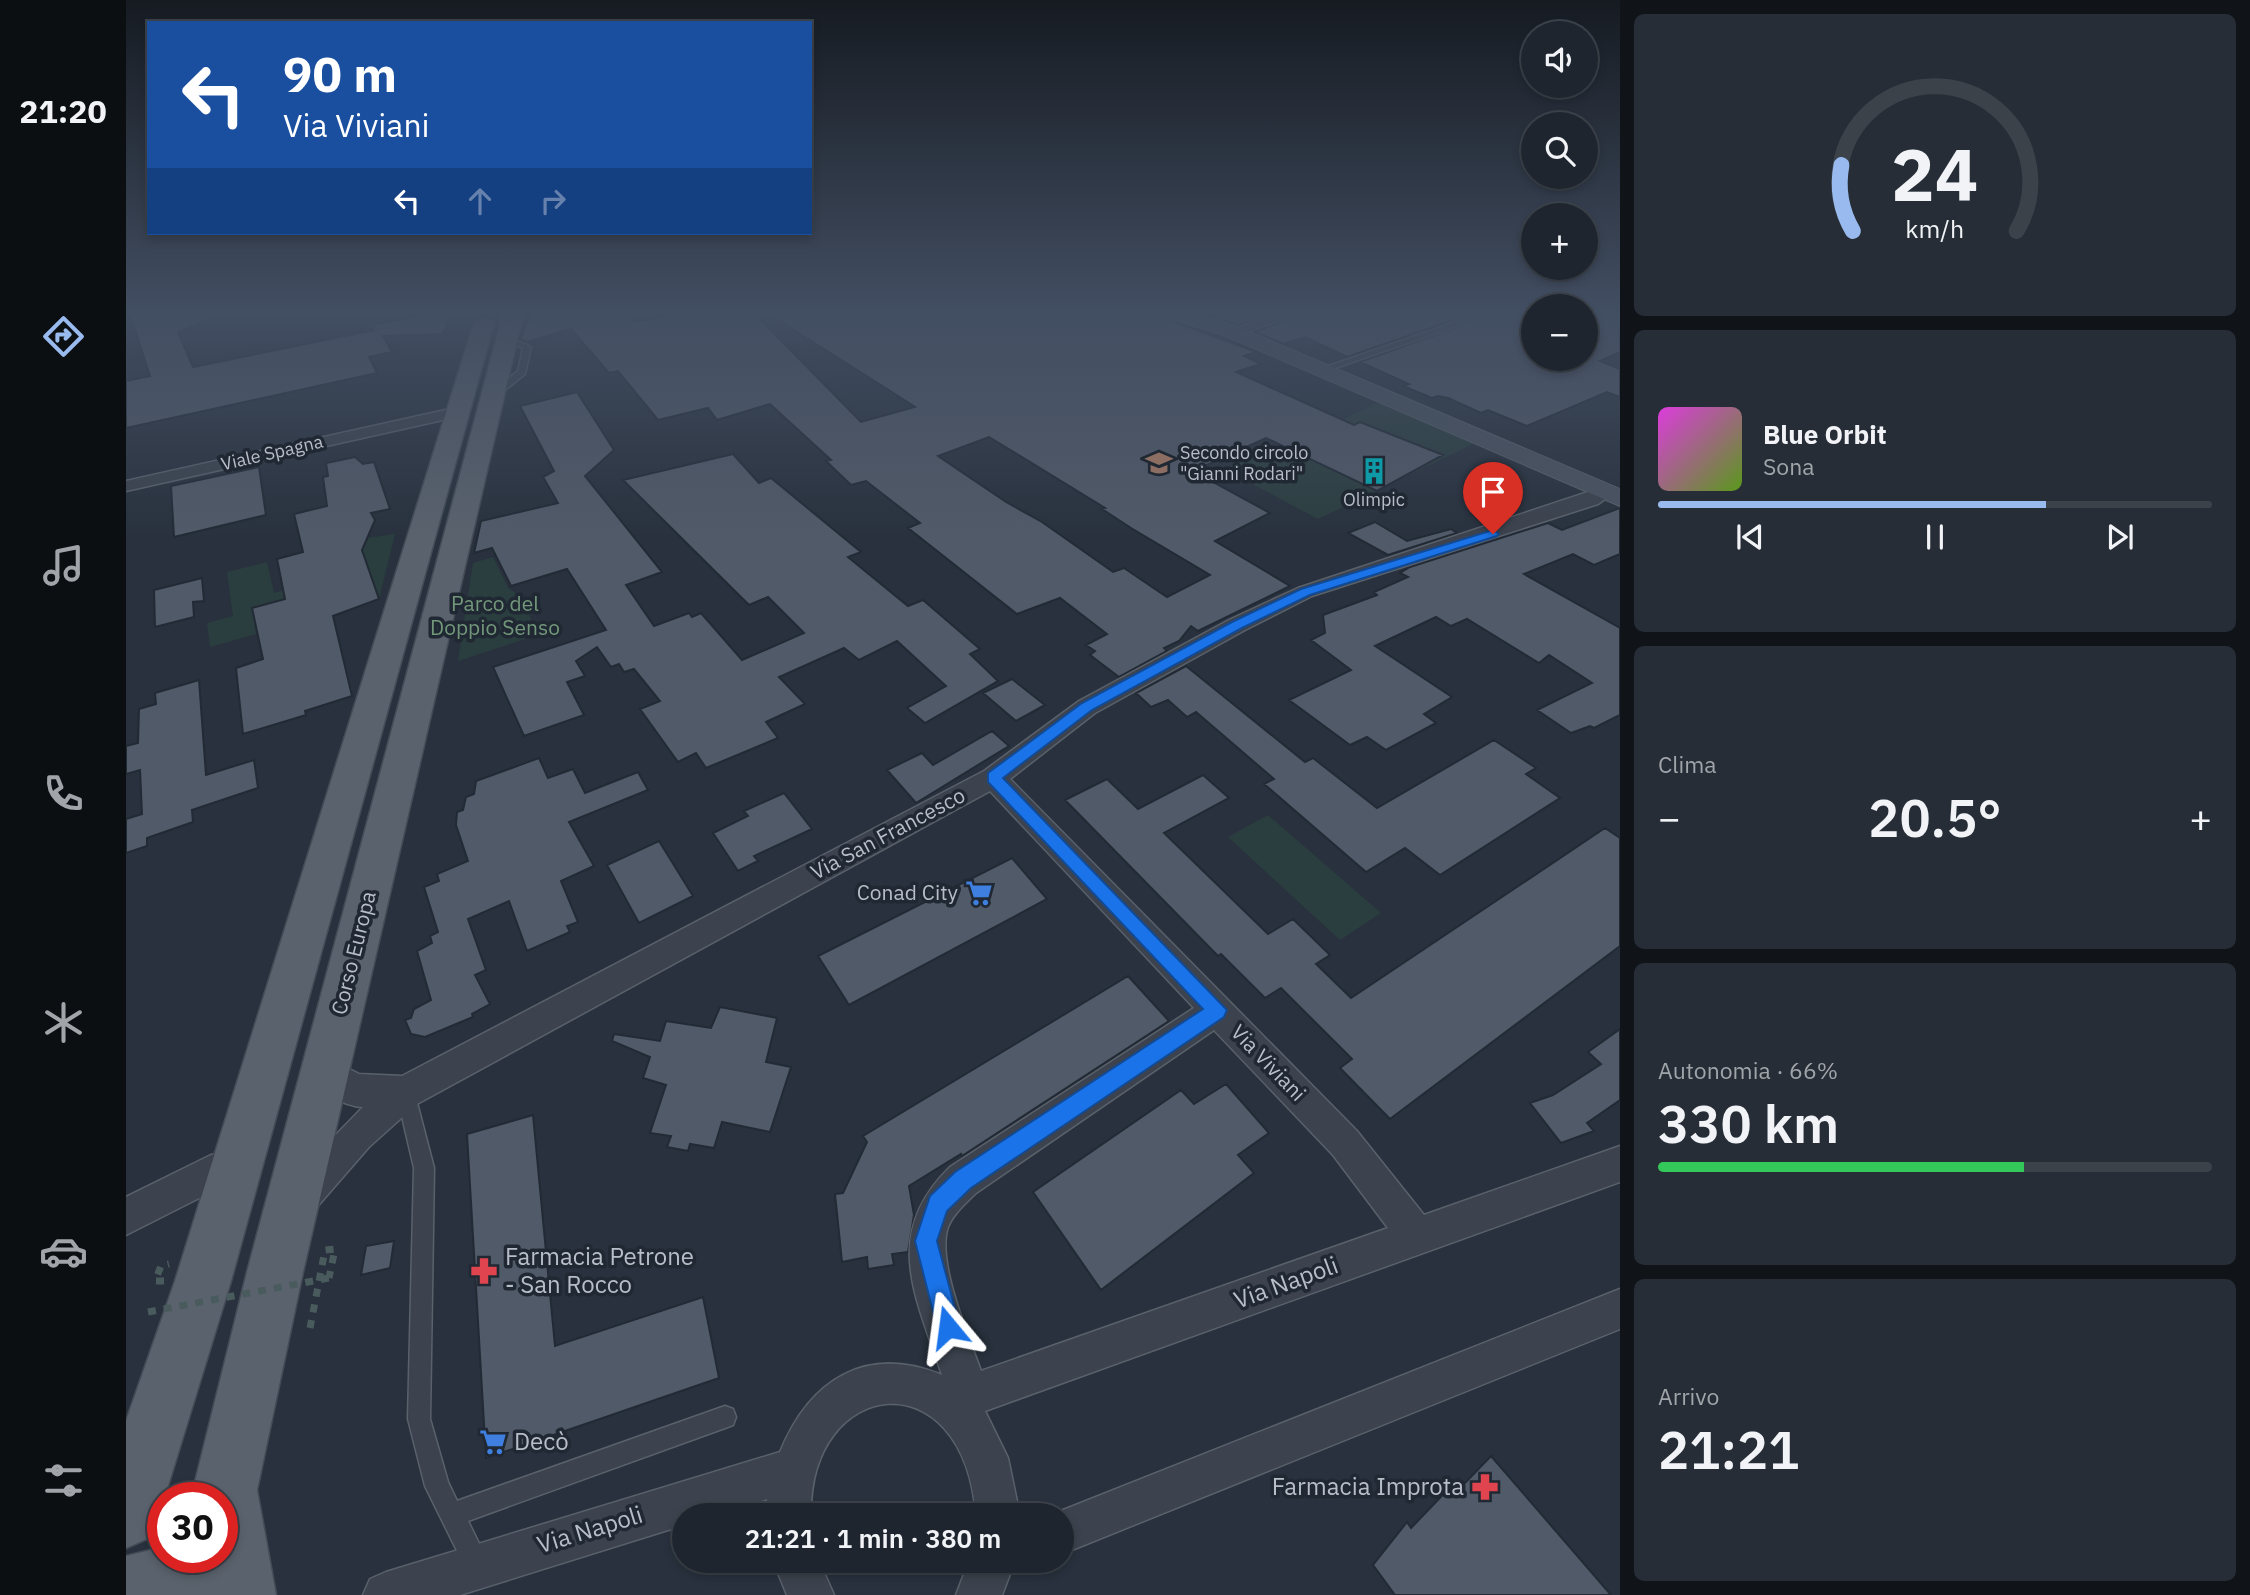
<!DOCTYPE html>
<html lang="it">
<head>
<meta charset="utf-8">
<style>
  :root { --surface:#1e252e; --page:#262d36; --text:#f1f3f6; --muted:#a1a5aa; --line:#3c424a; --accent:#98baee }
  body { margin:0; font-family:"IBM Plex Sans",sans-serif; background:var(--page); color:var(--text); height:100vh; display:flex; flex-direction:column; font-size:26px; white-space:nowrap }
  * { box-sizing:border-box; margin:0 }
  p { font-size:23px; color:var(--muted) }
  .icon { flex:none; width:38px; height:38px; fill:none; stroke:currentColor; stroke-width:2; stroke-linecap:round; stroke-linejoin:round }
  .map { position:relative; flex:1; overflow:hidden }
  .drawer { display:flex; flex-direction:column; gap:14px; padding:14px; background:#101419; width:630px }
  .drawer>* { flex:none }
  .hud { position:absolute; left:21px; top:21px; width:665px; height:214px; border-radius:0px; box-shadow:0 4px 10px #0003,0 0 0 2px var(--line); background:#1a4fa0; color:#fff; overflow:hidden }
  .tools { position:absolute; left:1395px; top:21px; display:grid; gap:14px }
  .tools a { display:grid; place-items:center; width:77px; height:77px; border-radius:50%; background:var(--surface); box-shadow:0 4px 10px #0003,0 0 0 2px var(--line); font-size:35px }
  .speed { position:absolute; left:21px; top:1482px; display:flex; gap:14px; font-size:35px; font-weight:700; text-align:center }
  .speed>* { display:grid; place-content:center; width:91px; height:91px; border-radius:50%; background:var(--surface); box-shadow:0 4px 10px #0003,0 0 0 2px var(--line); line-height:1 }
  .speed .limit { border:10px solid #d22; background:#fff; color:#111 }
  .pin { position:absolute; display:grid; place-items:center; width:60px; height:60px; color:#fff; margin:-72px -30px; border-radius:50% 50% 50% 0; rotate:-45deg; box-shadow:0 0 7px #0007 }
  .pin .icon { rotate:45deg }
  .me { position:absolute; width:77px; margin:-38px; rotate:344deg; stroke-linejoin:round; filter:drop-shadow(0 0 5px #0008) }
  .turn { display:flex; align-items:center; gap:24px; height:147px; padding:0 21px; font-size:32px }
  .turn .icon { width:91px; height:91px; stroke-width:2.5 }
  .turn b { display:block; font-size:49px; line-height:60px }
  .lanes { display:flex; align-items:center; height:66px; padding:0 21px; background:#0003; justify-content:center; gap:35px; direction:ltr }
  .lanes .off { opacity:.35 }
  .big { font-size:52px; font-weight:600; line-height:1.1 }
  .drawer .card { flex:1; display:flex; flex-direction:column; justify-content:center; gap:10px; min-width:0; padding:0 24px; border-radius:10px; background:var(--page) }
  .drawer .dial { align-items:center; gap:0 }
  .dial svg { height:182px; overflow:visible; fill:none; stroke:var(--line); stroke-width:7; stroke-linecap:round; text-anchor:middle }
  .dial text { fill:var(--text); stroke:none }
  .song { display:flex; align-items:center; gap:21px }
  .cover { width:84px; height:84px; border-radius:10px; background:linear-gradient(135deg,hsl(300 70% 55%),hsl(90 70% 35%)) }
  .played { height:7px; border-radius:4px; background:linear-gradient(90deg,var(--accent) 70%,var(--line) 70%) }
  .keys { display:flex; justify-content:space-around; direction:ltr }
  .heat { display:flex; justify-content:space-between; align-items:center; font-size:38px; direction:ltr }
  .charge { height:10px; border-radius:5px; background:linear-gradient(90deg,#34c759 66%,var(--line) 0) }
  .trip { position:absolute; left:546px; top:1503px; width:402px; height:70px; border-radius:35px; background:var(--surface); box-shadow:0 4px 10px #0003,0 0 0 2px var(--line); font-weight:600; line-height:70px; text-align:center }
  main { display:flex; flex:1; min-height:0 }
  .menu { display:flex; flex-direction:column; width:126px; justify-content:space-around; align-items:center; background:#0c0f12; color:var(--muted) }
  .menu .icon { width:49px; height:49px }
  .menu .current { color:var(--accent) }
  .menu b { font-size:32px; color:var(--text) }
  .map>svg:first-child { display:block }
</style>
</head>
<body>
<main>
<nav class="menu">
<b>21:20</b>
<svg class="icon current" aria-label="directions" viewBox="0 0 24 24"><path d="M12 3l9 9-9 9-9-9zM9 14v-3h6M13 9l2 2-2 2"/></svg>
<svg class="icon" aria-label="music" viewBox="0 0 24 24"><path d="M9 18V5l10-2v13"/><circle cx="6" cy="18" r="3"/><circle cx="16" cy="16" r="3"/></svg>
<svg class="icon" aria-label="phone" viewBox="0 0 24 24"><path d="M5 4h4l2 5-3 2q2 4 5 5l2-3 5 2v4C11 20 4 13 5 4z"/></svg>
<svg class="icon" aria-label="climate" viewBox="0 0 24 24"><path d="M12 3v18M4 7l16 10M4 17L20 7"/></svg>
<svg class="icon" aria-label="car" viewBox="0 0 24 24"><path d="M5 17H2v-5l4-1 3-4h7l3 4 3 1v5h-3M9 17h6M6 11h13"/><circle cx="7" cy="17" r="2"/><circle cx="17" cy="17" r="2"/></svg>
<svg class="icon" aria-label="filters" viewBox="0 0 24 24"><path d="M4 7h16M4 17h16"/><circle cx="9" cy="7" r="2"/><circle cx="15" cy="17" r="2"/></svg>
</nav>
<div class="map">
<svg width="1494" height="1595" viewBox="0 0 1494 1595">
  <rect width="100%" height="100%" fill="#28313d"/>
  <path fill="#2b3e3f" d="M 1255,401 L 1351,442 L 1192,519 L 1098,469 L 1130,454 L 1137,457 Z
    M 269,534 L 253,599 L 244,574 L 126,608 L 130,634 L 84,647 L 81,623 L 107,616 L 101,572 L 141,562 L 148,593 L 241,566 L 236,551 L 241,538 Z
    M 367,557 L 382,588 L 399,599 L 405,620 L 399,639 L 332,661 L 347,563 Z
    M 1142,815 L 1255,913 L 1214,940 L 1102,837 Z"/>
  <path fill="#515a68" stroke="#222a35" stroke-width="2" fill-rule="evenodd" d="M 4,314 L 93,314 L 52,332 L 67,367 L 248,330 L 247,325 L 299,314 L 324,314 L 317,334 L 257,336 L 266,352 L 243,357 L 251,373 L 0,428 L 0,381 L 24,376 Z
    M 405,314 L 502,314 L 510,322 L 546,314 L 629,314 L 735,422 L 789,407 L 643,314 L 1039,314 L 1043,320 L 1131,352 L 1118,356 L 1135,364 L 1110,372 L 1228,425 L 1234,422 L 1317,455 L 1251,491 L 1140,438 L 1067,471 L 1144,513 L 1089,541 L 1164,586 L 1072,631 L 1065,626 L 1053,641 L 1038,648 L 1041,651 L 993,677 L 964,655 L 969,651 L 960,645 L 981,634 L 934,598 L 891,614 L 782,528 L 794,523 L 740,481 L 725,485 L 700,461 L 705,460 L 644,404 L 591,420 L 582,408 L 532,420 L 492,371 L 483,373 L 445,329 L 401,342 L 394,339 ZM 863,437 L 979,508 L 976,509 L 1005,528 L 1084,575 L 1041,597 L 998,568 L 987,572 L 916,522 L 880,502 L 812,456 Z
    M 1081,314 L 1143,314 L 1113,325 Z
    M 1177,314 L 1344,314 L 1221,357 L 1179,337 L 1158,344 L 1129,332 Z
    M 1367,314 L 1407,314 L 1407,359 L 1460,359 L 1460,314 L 1494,314 L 1494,352 L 1474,361 L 1494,369 L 1494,397 L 1481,392 L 1401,426 L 1362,410 L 1355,413 L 1322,398 L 1312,396 L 1306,398 L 1277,386 L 1283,384 L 1234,362 Z
    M 451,392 L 488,450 L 459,476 L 536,572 L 500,585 L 528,626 L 563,613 L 566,617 L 575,613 L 616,660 L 678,633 L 642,597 L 623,605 L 497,480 L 607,454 L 633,483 L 645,478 L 735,552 L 722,557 L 782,606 L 797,600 L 854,649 L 844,654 L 872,681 L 799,723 L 781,708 L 820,686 L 771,641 L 733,660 L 718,648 L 653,677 L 679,704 L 640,722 L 652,738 L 580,768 L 570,753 L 552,762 L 514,709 L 534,701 L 508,669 L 498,672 L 493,664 L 485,667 L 471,647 L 450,661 L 459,676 L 441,682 L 458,715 L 398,736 L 367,667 L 480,630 L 441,569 L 385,586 L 366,548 L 348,553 L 355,521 L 432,503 L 417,477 L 428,471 L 394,406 Z
    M 229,457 L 237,464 L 248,462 L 264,509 L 245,513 L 249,520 L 236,550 L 253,599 L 207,616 L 226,696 L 179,711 L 180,715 L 117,734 L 110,668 L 137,659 L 126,608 L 159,599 L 151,559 L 177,552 L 168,514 L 201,506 L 197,477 L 202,476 L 200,463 Z
    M 133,467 L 140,515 L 48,537 L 45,486 Z
    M 1494,508 L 1494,554 L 1468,565 L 1447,554 L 1398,574 L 1494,628 L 1494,715 L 1468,728 L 1464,726 L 1445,733 L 1411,710 L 1466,683 L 1423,655 L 1413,663 L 1341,619 L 1325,626 L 1310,617 L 1249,646 L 1326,697 L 1298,714 L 1310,723 L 1260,750 L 1241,737 L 1224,745 L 1163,700 L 1225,670 L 1185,640 L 1199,633 L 1197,615 L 1251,595 L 1248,592 L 1282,577 L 1274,573 L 1284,567 L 1422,523 L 1436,530 Z
    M 1249,522 L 1281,541 L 1325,529 L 1331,533 L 1262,555 L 1222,533 Z
    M 76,578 L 78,601 L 67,602 L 68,617 L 29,627 L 28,590 Z
    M 1060,666 L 1179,762 L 1187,758 L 1251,808 L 1368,740 L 1410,768 L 1400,774 L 1434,798 L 1314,875 L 1279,848 L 1240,872 L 1138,784 L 1148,779 L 1070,712 L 1061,717 L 1042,700 L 1025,707 L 1010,693 Z
    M 886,679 L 919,705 L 890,721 L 857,693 Z
    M 73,680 L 80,775 L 128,760 L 132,788 L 66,810 L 67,822 L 21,838 L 21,846 L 0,853 L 0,819 L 16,814 L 14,770 L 0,774 L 0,746 L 12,743 L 13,709 L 30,704 L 29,693 Z
    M 866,731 L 883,746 L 790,803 L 761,770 L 796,753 L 807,765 Z
    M 413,758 L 422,778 L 447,769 L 459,793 L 512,772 L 522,790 L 443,822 L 468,866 L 435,881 L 452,922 L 441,926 L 444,932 L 401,951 L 383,901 L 342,919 L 360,970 L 349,975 L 364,1004 L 346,1014 L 347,1017 L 299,1037 L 285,1034 L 279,1020 L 285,1018 L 288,1009 L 305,1000 L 291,951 L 306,943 L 304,936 L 312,932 L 298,887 L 313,881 L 311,874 L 342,861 L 330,825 L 331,812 L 337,810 L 340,797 L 348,794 L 350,781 Z
    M 1077,775 L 1103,798 L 1038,833 L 1142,934 L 1167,919 L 1204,955 L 1190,964 L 1225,998 L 1479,828 L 1494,838 L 1494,946 L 1264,1119 L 1214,1068 L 1226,1059 L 1155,988 L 1139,998 L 1095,954 L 1092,956 L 939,800 L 981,779 L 1012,809 Z
    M 658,793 L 686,829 L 628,856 L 632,861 L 612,871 L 587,833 L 622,816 L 618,811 Z
    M 533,841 L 567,896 L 513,923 L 481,865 Z
    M 886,858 L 921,899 L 723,1005 L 692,956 Z
    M 1002,976 L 1043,1021 L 836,1156 L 835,1154 L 783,1186 L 788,1215 L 782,1252 L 766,1254 L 768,1265 L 742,1269 L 741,1257 L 716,1262 L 709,1194 L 717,1193 L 741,1142 L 737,1136 Z
    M 594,1007 L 651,1018 L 640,1062 L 665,1067 L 644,1132 L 596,1122 L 588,1148 L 564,1144 L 562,1151 L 541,1147 L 545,1136 L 524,1133 L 540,1085 L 517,1078 L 524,1057 L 486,1041 L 488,1034 L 534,1041 L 540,1021 L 585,1028 Z
    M 1494,1029 L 1494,1100 L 1461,1123 L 1468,1131 L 1435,1143 L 1404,1103 L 1427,1095 L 1475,1064 L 1462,1052 Z
    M 1100,1084 L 1143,1133 L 1112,1155 L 1128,1173 L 975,1290 L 907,1192 L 1055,1090 L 1068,1104 Z
    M 407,1115 L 429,1346 L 577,1297 L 593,1378 L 360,1458 L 341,1134 Z
    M 268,1241 L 264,1268 L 235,1275 L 240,1246 Z
    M 1365,1456 L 1485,1595 L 1269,1595 L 1247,1565 L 1281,1522 L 1285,1528 L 1332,1479 L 1337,1485 Z"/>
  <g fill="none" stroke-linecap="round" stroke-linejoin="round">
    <defs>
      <path id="lane" d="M 1353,314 L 1365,314 L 1198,372 L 1191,370 Z
        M 381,336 L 405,347 L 399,374 L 369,398 L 363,398 L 363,394 L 392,371 L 397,348 L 378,340 L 378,336 Z
        M 280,1086 L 286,1089 L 289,1095 L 308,1168 L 304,1419 L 322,1482 L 331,1501 L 599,1406 L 607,1409 L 610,1417 L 607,1425 L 599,1428 L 342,1521 L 363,1564 L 360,1573 L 351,1576 L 342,1573 L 299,1486 L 282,1419 L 288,1168 L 271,1095 L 274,1089 Z"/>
      <path id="street" d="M 1152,314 L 1175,314 L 1107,336 L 1100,332 Z
        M 333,407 L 339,409 L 339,415 L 0,491 L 0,481 Z
        M 1480,486 L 1489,492 L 1472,504 L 1186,596 L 1119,630 L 969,713 L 884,779 L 1231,1131 L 1298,1215 L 1494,1146 L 1494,1182 L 859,1411 L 882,1458 L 894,1516 L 850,1516 C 838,1356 682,1377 685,1516 L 641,1516 L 641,1499 L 589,1516 L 558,1516 L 558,1525 L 334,1595 L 237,1595 L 244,1579 L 260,1572 L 654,1452 C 684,1379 740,1344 816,1375 C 790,1297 755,1234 824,1167 L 1068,1008 L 864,791 L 291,1104 L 243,1147 L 190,1208 L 177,1213 L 164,1208 L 159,1195 L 164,1182 L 237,1107 C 217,1106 189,1090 181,1072 L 186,1061 L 198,1056 L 233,1074 L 276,1076 L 858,771 L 953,701 L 1103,620 L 1172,588 ZM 1088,1030 L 1207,1155 L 1262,1228 L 855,1371 C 843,1337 810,1261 822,1227 C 827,1214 840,1203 850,1193 Z
        M 109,1152 L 122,1157 L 127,1170 L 122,1183 L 89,1190 L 0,1235 L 0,1197 L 85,1155 Z
        M 1494,1289 L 1494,1329 L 936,1554 L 936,1516 L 922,1516 Z
        M 647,1561 L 693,1561 L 708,1595 L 661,1595 Z
        M 843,1561 L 889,1561 L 876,1595 L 830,1595 Z"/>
      <path id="secondary" d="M 1041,314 L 1072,314 L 1114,328 L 1494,489 L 1494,506 L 1100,336 L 1044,318 Z"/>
      <path id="primary" d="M 377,314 L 397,314 L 177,1272 L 131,1490 L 150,1595 L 0,1595 L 0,1556 L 37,1547 L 37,1558 L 96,1558 L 96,1498 L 68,1498 L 67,1490 L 121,1272 Z
        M 358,317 L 368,323 L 105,1281 L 33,1515 L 23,1538 L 0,1548 L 0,1421 L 49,1281 L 348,323 Z"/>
    </defs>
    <use href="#lane" stroke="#59616b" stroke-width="3"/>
    <use href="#street" stroke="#59616b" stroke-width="3"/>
    <use href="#secondary" stroke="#59616b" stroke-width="2"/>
    <use href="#primary" stroke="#454c57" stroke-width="3"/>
    <path stroke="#4a5b5d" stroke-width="7" stroke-dasharray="8 8" stroke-linecap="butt" d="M 38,1281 L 29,1281 L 35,1266 L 43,1264
      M 184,1328 L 199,1250 L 209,1249 L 203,1278"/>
    <use href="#lane" fill="#3c434e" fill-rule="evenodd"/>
    <use href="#street" fill="#3c434e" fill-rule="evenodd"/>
    <use href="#secondary" fill="#4a5360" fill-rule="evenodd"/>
    <use href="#primary" fill="#5a626d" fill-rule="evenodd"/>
    <path stroke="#4a5b5d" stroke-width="7" stroke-dasharray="8 8" stroke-linecap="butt" d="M 22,1312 L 203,1278"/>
  </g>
  <linearGradient id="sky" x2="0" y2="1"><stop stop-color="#161b22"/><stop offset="0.58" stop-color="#424e62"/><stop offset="1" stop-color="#424e62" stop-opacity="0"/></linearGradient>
  <rect width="1494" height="538" fill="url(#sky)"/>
  <path fill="#1a73e8" stroke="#114b97" stroke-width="2" d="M 1367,530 L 1373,534 L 1371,536 L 1184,595 L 1116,628 L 966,710 L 877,778 L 1101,1010 L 1098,1017 L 845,1188 L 821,1211 L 811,1241 L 834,1327 L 830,1335 L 822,1339 L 813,1335 L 789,1241 L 804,1196 L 829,1172 L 1077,1009 L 862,782 L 862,773 L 956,703 L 1106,622 L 1175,589 Z"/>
  <defs>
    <symbol id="school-bare" viewBox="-9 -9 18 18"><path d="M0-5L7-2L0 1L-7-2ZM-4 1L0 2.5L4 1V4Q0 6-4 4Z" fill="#8d6e63" stroke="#202833" stroke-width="2.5" paint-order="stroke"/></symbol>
    <symbol id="building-bare" viewBox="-9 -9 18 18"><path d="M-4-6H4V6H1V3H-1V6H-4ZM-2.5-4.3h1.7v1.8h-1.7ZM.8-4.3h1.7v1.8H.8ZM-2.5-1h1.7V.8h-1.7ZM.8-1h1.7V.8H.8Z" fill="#0f9aa8" stroke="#202833" stroke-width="2.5" paint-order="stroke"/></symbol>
    <symbol id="supermarket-bare" viewBox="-9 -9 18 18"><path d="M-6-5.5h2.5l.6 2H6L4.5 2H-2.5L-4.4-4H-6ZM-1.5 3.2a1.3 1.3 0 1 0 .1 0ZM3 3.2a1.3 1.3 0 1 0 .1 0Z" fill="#3f7fe0" stroke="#202833" stroke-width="2.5" paint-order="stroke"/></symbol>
    <symbol id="pharmacy-bare" viewBox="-9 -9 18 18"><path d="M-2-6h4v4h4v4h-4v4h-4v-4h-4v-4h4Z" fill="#e0444e" stroke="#202833" stroke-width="2.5" paint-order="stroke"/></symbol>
  </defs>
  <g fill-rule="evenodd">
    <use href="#school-bare" x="1014" y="444" width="38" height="38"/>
    <use href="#building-bare" x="1229" y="452" width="38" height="38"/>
    <use href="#supermarket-bare" x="834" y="874" width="38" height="38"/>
    <use href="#pharmacy-bare" x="339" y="1252" width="38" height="38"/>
    <use href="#supermarket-bare" x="348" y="1423" width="38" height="38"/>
    <use href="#pharmacy-bare" x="1340" y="1468" width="38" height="38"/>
  </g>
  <g text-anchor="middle" stroke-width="7" stroke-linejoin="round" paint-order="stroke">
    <g font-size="18" fill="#b8bec8" stroke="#202833">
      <text transform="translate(146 453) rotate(-13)" y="6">Viale Spagna</text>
    </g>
    <g font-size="18" fill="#b8bec8" stroke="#202833" text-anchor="start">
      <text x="1054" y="459">Secondo circolo<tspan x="1054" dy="21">"Gianni Rodari"</tspan></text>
      <text x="1248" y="506" text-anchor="middle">Olimpic</text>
    </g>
    <g font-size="21" fill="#72977a" stroke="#202833">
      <text x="369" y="611">Parco del<tspan x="369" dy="24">Doppio Senso</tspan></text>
    </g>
    <g font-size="21" fill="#b8bec8" stroke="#202833">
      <text transform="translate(762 834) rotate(-28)" y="7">Via San Francesco</text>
      <text transform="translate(228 953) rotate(-76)" y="7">Corso Europa</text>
      <text transform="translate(1142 1063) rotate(46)" y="7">Via Viviani</text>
    </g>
    <g font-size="21" fill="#b8bec8" stroke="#202833" text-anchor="end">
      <text x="832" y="900">Conad City</text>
    </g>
    <g font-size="24" fill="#b8bec8" stroke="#202833" text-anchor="start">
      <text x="379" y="1265">Farmacia Petrone<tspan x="379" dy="28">- San Rocco</tspan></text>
      <text x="388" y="1450">Decò</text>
      <text x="1338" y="1495" text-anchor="end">Farmacia Improta</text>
    </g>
    <g font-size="24" fill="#b8bec8" stroke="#202833">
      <text transform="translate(1160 1283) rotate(-20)" y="8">Via Napoli</text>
      <text transform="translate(464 1530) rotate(-17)" y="8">Via Napoli</text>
    </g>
  </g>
</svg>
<div class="tools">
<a><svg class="icon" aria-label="sound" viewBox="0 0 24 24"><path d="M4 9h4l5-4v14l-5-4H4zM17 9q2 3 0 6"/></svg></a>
<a><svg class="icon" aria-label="search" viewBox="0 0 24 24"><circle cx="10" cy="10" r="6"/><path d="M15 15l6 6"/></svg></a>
<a>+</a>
<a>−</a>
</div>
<div class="speed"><div class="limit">30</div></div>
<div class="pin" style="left:1367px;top:534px;background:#d93025"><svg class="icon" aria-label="arrive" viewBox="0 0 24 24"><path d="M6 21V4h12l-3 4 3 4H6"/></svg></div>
<svg class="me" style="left:822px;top:1327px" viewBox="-20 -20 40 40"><path d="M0-17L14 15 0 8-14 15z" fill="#1a73e8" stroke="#fff" stroke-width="4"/></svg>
<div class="trip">21:21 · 1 min · 380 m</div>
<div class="hud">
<div class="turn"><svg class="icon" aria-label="left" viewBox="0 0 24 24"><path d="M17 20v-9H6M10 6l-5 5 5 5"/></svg><div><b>90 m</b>Via Viviani</div></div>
<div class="lanes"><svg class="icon" aria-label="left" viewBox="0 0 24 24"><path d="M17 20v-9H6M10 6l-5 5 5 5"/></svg><svg class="icon off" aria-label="ahead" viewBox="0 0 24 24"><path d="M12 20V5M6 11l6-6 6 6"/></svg><svg class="icon off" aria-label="right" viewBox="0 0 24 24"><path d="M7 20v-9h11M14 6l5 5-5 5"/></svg></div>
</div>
</div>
<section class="drawer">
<div class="card dial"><svg viewBox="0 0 100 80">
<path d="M14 69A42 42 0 1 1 86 69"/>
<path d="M14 69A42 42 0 0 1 9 40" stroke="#98baee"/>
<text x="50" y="56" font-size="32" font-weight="700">24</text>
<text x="50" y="72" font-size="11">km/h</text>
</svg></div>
<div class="card">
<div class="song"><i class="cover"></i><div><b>Blue Orbit</b><p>Sona</p></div></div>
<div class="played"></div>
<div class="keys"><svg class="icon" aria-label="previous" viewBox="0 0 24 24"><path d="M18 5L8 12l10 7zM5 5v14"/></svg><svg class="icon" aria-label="pause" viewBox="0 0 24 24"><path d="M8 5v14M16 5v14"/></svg><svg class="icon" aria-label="next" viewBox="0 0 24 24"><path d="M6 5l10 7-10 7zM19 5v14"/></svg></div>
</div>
<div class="card"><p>Clima</p>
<div class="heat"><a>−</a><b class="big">20.5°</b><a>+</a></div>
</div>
<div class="card"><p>Autonomia · 66%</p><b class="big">330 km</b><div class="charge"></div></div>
<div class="card"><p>Arrivo</p><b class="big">21:21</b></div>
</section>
</main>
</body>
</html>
